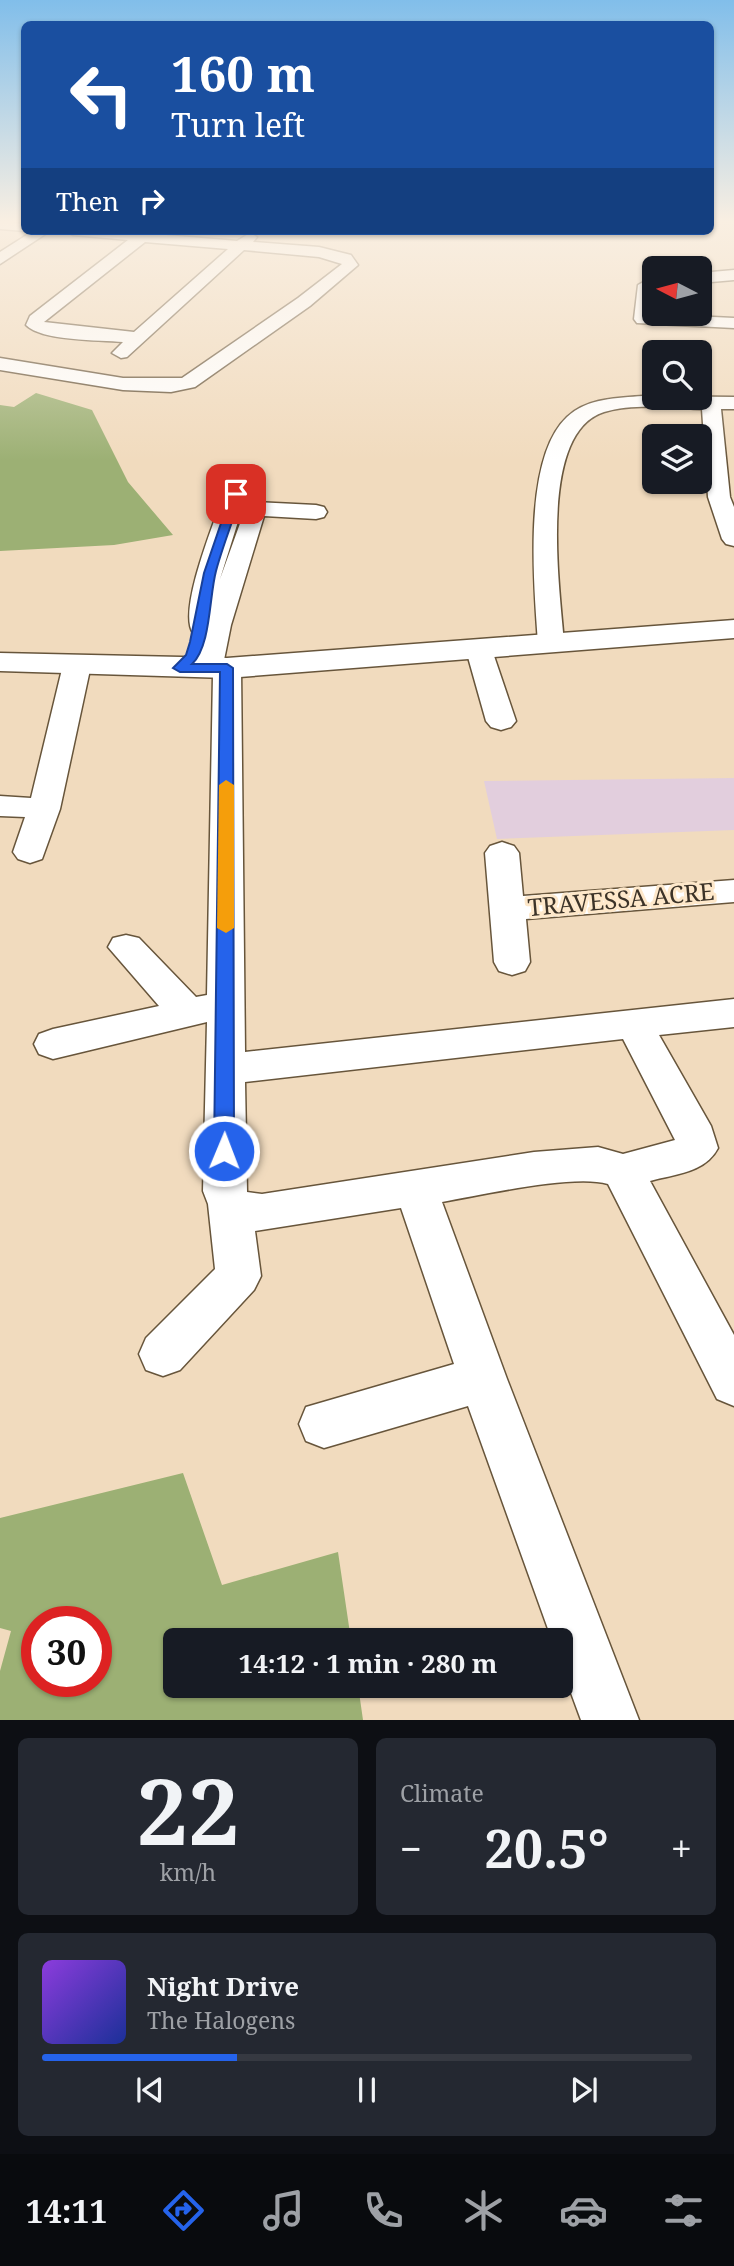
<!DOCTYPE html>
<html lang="en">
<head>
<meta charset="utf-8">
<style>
  :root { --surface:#171b24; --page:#242831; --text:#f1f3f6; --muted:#9ea1a6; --line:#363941; --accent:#2563eb }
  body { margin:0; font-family:"Noto Serif",serif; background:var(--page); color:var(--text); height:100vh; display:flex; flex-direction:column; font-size:26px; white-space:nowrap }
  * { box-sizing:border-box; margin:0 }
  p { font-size:23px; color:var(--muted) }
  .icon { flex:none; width:38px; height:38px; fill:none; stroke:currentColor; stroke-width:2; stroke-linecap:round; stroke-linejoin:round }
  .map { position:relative; height:1720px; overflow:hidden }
  .details { display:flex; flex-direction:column; gap:18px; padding:18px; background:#0d0f14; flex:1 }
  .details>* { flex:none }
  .top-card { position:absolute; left:21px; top:21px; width:693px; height:214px; border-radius:10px; box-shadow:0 2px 5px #0004; background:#1a4fa0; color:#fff; overflow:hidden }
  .needle { width:46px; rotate:276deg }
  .controls { position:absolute; left:642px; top:256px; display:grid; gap:14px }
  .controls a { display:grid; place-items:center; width:70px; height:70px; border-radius:10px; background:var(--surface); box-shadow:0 2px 5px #0004; font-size:35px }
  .speed { position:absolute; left:21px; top:1606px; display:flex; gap:14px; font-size:35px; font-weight:700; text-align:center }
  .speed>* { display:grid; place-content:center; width:91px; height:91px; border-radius:50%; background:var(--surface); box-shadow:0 2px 5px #0004; line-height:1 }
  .speed .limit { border:10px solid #d22; background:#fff; color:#111 }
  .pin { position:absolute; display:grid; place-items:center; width:60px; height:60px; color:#fff; margin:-30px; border-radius:14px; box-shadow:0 4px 10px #0006 }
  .me { position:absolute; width:77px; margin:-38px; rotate:1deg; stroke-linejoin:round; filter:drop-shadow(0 0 5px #0008) }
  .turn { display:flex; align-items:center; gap:24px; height:147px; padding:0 35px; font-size:32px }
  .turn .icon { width:91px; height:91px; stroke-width:2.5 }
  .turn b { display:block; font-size:49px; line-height:60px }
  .then { display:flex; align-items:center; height:66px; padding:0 35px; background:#0003; gap:14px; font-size:26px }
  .big { font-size:52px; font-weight:700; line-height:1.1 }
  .details .widget { flex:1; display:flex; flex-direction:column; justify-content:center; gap:10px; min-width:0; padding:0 24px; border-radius:10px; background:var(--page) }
  .details .dial { align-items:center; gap:0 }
  .dial b { font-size:91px; line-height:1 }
  .song { display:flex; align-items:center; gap:21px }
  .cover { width:84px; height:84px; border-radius:10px; background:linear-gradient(135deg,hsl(270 70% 55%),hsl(230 70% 35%)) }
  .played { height:7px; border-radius:4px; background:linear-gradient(90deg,var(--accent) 30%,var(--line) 30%) }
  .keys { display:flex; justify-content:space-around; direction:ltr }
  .heat { display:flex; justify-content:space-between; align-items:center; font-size:38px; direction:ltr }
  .details .tiles { flex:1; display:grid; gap:18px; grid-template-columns:1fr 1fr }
  .widget:last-child { grid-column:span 2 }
  .trip { position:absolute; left:163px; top:1628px; width:410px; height:70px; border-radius:10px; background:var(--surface); box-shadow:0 2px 5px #0004; font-weight:700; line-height:70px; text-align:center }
  .menu { display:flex; height:112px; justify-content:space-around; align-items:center; background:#090b0e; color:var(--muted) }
  .menu .icon { width:49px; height:49px }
  .menu .active { color:var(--accent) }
  .menu b { font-size:32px; color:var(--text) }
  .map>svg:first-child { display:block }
</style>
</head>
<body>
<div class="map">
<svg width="734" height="1720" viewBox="0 0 734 1720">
  <rect width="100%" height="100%" fill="#f1dbbe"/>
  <path fill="#e2cedd" d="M 734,778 L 734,830 L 497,839 L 484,781 Z"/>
  <path fill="#9cb074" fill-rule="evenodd" d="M 36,393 L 92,410 L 128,482 L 173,535 L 114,545 L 0,551 L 0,405 L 14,407 Z
    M 183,1473 L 222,1585 L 338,1552 L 351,1640 L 175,1640 L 175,1685 L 358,1685 L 363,1720 L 0,1720 L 0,1671 L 11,1631 L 0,1628 L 0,1518 ZM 37,1622 L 96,1622 L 96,1682 L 37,1682 Z"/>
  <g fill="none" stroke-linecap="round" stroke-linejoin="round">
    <defs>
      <path id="minor" d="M 0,221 L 24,223 L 25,231 L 0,229 Z
        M 33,231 L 50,231 L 0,264 L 0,252 Z
        M 66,231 L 156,231 L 154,234 L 237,241 L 250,233 L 257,237 L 253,242 L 319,247 L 351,255 L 358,265 L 310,306 L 195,387 L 171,392 L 123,390 L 0,370 L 0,358 L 123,378 L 182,378 L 298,298 L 342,264 L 319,257 L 244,250 L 127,357 L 121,358 L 112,353 L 123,342 C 100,340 41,341 26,325 L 30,316 L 128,240 L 73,235 ZM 145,242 L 228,249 L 134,332 L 44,322 Z
        M 734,270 L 734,280 L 700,283 L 700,273 Z
        M 654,276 L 652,314 L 734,318 L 734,328 L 637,323 L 634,319 L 638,285 Z
        M 643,396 L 734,397 L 734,409 L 721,409 L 730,497 L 734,507 L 734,546 L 726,544 L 722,539 L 708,497 L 702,409 C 671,408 634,403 604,412 C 537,433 560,589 564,643 L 560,649 L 551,651 L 542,649 L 538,643 C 534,586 522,459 567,417 C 587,398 617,398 643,396 Z
        M 241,470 L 249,472 L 252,477 L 220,579 L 247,504 L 255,502 L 316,505 L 324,507 L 327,512 L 324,517 L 316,519 L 264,516 L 231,625 L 224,660 L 237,662 L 241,668 L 245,1052 L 734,999 L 734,1027 L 659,1035 L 711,1126 L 718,1148 C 705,1173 675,1174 650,1181 L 734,1335 L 734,1406 L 717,1399 L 608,1184 C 573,1174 482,1195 442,1202 L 507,1379 L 639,1720 L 581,1720 L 560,1663 L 560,1640 L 552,1640 L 468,1406 L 324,1448 L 306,1441 L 299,1424 L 306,1407 L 454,1364 L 401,1208 L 255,1231 L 261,1276 L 254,1290 L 180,1370 L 163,1376 L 146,1370 L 139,1354 L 146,1338 L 215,1269 L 208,1204 L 203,1191 L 207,1022 L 53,1059 L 39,1054 L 34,1044 L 39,1034 L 53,1029 L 159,1006 L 108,947 L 113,938 L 126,935 L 139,938 L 196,997 L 207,995 L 213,675 L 199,674 L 195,668 L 203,635 L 193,633 C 176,609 221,506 230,477 L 233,472 ZM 623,1039 L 675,1140 L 623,1154 L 598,1147 L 534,1152 L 262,1194 L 247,1192 L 245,1082 Z
        M 479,642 L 489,644 L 492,650 L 516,721 L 511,727 L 501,730 L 491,727 L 486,721 L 466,650 L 469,644 Z
        M 77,657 L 87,659 L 91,665 L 60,809 L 42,859 L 30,863 L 18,859 L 13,852 L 25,817 L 0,816 L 0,796 L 31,798 L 63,665 L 67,659 Z
        M 502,842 L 514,846 L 519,853 L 523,896 L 734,880 L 734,902 L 526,919 L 530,962 L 525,971 L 512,975 L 499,971 L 494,962 L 485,853 L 490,846 Z"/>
      <path id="tertiary" d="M 734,620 L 734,638 L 227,678 L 0,671 L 0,653 L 227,658 Z"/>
    </defs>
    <use href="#minor" stroke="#67553b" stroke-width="3"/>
    <use href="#tertiary" stroke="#67553b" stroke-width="3"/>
    <use href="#minor" fill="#fff" fill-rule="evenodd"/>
    <use href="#tertiary" fill="#fff" fill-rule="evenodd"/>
  </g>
  <linearGradient id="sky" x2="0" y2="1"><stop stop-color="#81beea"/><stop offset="0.48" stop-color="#f9efe2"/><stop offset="1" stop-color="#f9efe2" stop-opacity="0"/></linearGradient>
  <rect width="734" height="461" fill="url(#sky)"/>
  <path fill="#2563eb" stroke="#184099" stroke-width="2" d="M 236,491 L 242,494 C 233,520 223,545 216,571 C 209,597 211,646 192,664 L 227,664 L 233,668 L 234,1151 L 231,1157 L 224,1159 L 217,1157 L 214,1151 L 220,672 L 180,672 L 173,668 L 186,655 L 190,642 L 204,573 L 231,494 Z"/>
  <path fill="#f59e0b" d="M 226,780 L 234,785 L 234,928 L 226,933 L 217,928 L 219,785 Z"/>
  <g text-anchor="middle" stroke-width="6" stroke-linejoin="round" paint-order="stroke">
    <g font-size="24" fill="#3c3328" stroke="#fee8ca">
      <text transform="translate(621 900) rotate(-5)" y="8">TRAVESSA ACRE</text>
    </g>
  </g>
</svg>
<div class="controls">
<a><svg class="needle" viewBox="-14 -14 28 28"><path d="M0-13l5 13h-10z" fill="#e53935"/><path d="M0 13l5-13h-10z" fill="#9ea1a6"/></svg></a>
<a><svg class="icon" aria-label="search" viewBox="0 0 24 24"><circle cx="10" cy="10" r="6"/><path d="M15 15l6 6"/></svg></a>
<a><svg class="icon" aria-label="layers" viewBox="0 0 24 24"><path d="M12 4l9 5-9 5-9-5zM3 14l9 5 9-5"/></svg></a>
</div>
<div class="speed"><div class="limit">30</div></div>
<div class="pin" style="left:236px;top:494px;background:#d93025"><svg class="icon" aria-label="arrive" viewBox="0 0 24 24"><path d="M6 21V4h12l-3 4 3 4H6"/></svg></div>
<svg class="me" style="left:224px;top:1151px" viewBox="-20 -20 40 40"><circle r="17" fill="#2563eb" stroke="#fff" stroke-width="3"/><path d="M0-11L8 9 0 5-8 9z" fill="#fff"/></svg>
<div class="trip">14:12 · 1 min · 280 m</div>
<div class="top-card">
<div class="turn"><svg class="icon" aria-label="left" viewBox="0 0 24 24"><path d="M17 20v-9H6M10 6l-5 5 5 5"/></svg><div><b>160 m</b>Turn left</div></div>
<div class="then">Then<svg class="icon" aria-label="right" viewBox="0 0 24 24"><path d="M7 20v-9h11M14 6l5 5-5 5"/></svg></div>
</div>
</div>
<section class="details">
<div class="tiles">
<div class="widget dial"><b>22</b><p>km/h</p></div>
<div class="widget"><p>Climate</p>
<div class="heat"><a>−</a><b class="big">20.5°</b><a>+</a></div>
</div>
<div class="widget">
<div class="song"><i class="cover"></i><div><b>Night Drive</b><p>The Halogens</p></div></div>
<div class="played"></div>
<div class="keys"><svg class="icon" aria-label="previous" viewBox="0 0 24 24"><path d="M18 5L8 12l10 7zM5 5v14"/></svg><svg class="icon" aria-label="pause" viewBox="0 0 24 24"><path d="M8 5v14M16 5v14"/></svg><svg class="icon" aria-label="next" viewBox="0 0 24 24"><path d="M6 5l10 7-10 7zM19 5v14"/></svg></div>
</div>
</div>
</section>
<nav class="menu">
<b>14:11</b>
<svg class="icon active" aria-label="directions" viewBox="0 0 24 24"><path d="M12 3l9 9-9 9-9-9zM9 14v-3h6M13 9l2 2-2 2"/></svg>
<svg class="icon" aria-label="music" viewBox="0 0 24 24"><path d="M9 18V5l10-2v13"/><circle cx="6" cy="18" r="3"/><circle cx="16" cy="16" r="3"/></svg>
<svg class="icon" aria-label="phone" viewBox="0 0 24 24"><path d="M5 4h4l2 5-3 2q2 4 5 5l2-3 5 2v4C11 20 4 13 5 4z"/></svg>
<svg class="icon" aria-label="climate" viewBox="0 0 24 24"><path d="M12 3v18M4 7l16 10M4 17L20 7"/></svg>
<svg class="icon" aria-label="car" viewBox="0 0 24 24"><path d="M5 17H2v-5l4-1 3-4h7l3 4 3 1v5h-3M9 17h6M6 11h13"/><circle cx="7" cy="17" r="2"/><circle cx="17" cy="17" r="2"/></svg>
<svg class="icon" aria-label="filters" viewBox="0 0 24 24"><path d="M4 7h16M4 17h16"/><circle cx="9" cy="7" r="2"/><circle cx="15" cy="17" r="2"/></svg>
</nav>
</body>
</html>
